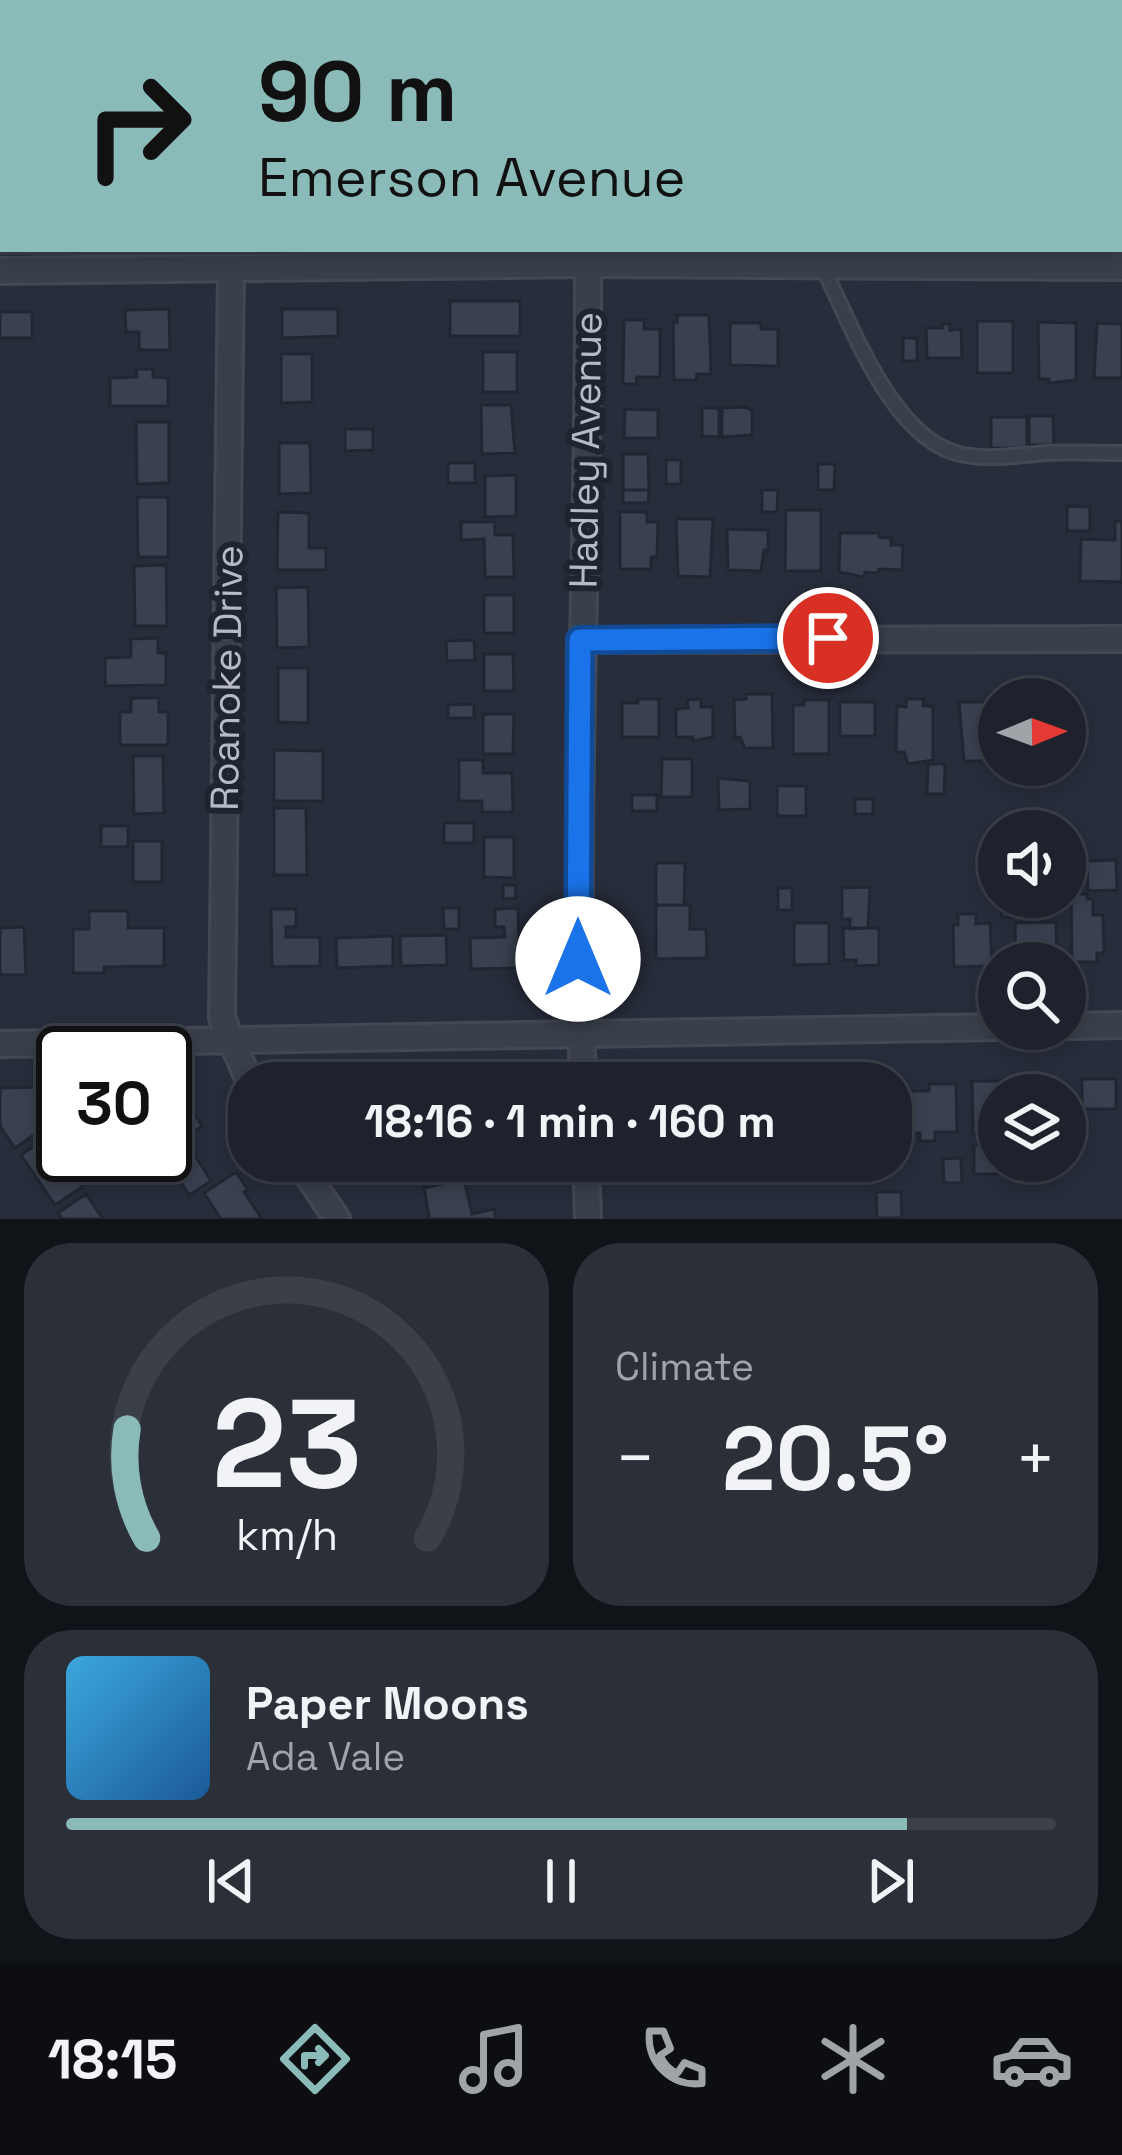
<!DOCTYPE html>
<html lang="en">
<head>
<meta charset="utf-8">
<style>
  :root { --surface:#1d222c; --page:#2a2f38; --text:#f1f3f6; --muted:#a0a4a9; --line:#3b3f48; --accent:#8bbbb9 }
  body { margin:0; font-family:"Space Grotesk",sans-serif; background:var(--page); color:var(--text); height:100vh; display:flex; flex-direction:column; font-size:45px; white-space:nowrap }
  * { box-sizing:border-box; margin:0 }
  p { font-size:39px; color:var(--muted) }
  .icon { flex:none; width:66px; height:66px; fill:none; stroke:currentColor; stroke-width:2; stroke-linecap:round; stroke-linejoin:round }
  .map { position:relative; height:1219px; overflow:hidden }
  .side { display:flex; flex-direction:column; gap:24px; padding:24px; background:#101318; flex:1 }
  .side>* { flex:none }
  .banner { position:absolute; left:0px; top:0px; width:1122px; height:252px; box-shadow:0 6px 18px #0003,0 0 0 3px var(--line); background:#8bbbb9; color:#111; overflow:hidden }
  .needle { width:78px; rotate:89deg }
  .tools { position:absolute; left:978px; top:678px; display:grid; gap:24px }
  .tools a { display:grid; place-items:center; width:108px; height:108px; border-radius:50%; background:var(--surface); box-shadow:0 6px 18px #0003,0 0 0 3px var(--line); font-size:60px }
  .speed { position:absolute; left:36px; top:1026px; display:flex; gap:24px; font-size:60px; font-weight:700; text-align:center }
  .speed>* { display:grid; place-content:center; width:156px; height:156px; border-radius:50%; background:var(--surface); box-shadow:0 6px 18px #0003,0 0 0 3px var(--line); line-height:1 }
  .speed .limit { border:6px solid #111; border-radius:18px; background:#fff; color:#111 }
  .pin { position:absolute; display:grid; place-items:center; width:102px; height:102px; color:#fff; margin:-51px; border:6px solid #fff; border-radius:50%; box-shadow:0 3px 12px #0007 }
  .me { position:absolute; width:132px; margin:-66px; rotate:0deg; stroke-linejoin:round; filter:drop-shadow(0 0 9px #0008) }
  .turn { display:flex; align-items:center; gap:42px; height:252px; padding:0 60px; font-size:54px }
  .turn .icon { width:156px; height:156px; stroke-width:2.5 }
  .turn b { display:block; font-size:84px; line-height:102px }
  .big { font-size:90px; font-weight:600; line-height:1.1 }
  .side .widget { flex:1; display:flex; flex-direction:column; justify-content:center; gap:18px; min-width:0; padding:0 42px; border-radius:48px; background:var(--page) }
  .side .dial { align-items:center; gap:0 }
  .dial svg { height:312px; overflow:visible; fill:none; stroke:var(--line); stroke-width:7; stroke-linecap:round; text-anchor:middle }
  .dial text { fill:var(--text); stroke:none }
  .song { display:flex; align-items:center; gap:36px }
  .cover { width:144px; height:144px; border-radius:18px; background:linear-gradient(135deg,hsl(200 70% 55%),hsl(210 70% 35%)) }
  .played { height:12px; border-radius:6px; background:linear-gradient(90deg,var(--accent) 85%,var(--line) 85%) }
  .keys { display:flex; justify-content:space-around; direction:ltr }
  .heat { display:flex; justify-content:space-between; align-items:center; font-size:66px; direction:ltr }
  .side .tiles { flex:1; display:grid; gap:24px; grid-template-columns:1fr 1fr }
  .widget:last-child { grid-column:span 2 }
  .trip { position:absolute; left:228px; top:1062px; width:684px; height:120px; border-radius:48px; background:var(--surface); box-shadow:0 6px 18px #0003,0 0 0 3px var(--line); font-weight:600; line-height:120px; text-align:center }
  .tabs { display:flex; height:192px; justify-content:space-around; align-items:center; background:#0c0e12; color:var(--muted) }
  .tabs .icon { width:84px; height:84px }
  .tabs .selected { color:var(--accent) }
  .tabs b { font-size:54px; color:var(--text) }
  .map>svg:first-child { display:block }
</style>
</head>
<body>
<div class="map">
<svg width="1122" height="1219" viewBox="0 0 1122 1219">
  <rect width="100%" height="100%" fill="#272d3b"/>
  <path fill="#394150" stroke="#212732" stroke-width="3" d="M 0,29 L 3,29 L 0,157 Z
    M 1121,139 L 1122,139 L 1122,203 L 1119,203 Z
    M 450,301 L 520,301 L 520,336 L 450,336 Z
    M 169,309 L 170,350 L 139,350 L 139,332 L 126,332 L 125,310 Z
    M 282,309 L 338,309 L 338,336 L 282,338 Z
    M 0,312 L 32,312 L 32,338 L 0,338 Z
    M 677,315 L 709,315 L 711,374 L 697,374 L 696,380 L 674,380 L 673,322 L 677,322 Z
    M 624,320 L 644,320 L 644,329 L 660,329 L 660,377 L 637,377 L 636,384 L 623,384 Z
    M 977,321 L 1013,321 L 1013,373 L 977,373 Z
    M 1038,322 L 1076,323 L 1076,380 L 1049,383 L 1049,379 L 1039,379 Z
    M 730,323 L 761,323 L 761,329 L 778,329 L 778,366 L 730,365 Z
    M 1097,323 L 1122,324 L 1122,378 L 1094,378 Z
    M 942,324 L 950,324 L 950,330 L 961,329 L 962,358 L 927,358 L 926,328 L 942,328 Z
    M 903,338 L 917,338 L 917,361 L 903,361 Z
    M 483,352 L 517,352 L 517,392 L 483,392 Z
    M 281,354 L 312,354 L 312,402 L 281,403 Z
    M 136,369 L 153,369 L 153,377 L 168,378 L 168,406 L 110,406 L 110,378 L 137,377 Z
    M 481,405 L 511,405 L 515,453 L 482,454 Z
    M 744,407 L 752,410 L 752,435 L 722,437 L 722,408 Z
    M 702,408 L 719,408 L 719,437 L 702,436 Z
    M 625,409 L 658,410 L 658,438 L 624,438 Z
    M 1029,416 L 1053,416 L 1054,445 L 1029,445 Z
    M 991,417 L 1027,417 L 1027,448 L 991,448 Z
    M 136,422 L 169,422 L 169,483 L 137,484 Z
    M 345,429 L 373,429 L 373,450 L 345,451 Z
    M 279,443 L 310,443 L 311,493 L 279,494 Z
    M 623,454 L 648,454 L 649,490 L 623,490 Z
    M 666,460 L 681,460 L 681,484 L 666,484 Z
    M 448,463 L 475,463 L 475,483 L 448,483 Z
    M 818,464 L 835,464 L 834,490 L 818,490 Z
    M 516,475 L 516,516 L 485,517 L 485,476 Z
    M 623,490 L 649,490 L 648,503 L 623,503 Z
    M 762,490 L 778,490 L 777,512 L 762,512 Z
    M 137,497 L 168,497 L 168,557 L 138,557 Z
    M 1067,506 L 1090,507 L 1090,531 L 1067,531 Z
    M 786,510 L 821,510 L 821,571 L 785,571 Z
    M 278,512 L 309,513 L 309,548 L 326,548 L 326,570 L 277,570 Z
    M 620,512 L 647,512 L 647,522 L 658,522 L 657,557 L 651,557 L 651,569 L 620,569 Z
    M 676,519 L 713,519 L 710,577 L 678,576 Z
    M 1115,521 L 1122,521 L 1122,582 L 1080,581 L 1081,539 L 1115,540 Z
    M 461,522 L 495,522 L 495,535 L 513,535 L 514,577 L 485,577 L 484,539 L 461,540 Z
    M 727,529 L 768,530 L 768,550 L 764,550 L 761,571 L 728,570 Z
    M 840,533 L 879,533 L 879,537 L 891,538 L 891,545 L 903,545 L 902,570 L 879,569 L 878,573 L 865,572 L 864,577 L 839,572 Z
    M 166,565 L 167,626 L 135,626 L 134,566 Z
    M 308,587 L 309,647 L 277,648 L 276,588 Z
    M 484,595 L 514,595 L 514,633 L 484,633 Z
    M 158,638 L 158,653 L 166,653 L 166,685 L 105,686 L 105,658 L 131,657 L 131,639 Z
    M 474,640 L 475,660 L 447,661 L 446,641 Z
    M 484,654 L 513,654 L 514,691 L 484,691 Z
    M 278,668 L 308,668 L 308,723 L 278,722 Z
    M 746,694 L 772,694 L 773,748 L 745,748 L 740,737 L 735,738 L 734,700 L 746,699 Z
    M 131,698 L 159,698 L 159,712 L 168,712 L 168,745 L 120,745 L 120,712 L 131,712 Z
    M 638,699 L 659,699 L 659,737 L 622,737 L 622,703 L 638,703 Z
    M 701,699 L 701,707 L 713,707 L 713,737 L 693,741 L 693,737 L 676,737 L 676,709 L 688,708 L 687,700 Z
    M 906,699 L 924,699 L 923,706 L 933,706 L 933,760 L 908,764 L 904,752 L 896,752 L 897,706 L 906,707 Z
    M 804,700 L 829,700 L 829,754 L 793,754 L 793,705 L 804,705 Z
    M 840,702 L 875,702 L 875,736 L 840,736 Z
    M 959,702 L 987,702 L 987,719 L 999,719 L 999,761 L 964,761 Z
    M 474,704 L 474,718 L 448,718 L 448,705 Z
    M 483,714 L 514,714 L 513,754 L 483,754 Z
    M 274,750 L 323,751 L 323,801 L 274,801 Z
    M 133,756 L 163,756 L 164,813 L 134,814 Z
    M 662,759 L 692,759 L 692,797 L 661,797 Z
    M 459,760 L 483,760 L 483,773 L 512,773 L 513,812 L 482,812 L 482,801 L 459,801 Z
    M 928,764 L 945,764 L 944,794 L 927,794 Z
    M 718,778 L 750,781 L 750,809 L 719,810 Z
    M 777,786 L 806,786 L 806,816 L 777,816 Z
    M 632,795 L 657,795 L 657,811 L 632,811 Z
    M 855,799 L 873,799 L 873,814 L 855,814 Z
    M 274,808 L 306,808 L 307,875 L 274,875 Z
    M 444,823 L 474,823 L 474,843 L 444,843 Z
    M 101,826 L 128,826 L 128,847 L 101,847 Z
    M 484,837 L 514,837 L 514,878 L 484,877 Z
    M 133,841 L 162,841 L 162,882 L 133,882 Z
    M 1116,860 L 1117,890 L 1088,891 L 1087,861 Z
    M 656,863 L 685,863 L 684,905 L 656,905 Z
    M 503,885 L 515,885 L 516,898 L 503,899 Z
    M 870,887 L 868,928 L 850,929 L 850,919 L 842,919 L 842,888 Z
    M 778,888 L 792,888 L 792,910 L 778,910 Z
    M 1071,894 L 1087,894 L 1087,899 L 1093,899 L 1093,915 L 1103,915 L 1104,953 L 1097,953 L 1097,962 L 1072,962 Z
    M 1002,897 L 1018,897 L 1019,917 L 1002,917 Z
    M 656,905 L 690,905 L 690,929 L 706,929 L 707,958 L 656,959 Z
    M 443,908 L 459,908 L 459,929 L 444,929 Z
    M 518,908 L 520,968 L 471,969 L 470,938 L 505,937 L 504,927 L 495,927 L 495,909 Z
    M 271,909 L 296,909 L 296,927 L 286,927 L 286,937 L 320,937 L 320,966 L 272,967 Z
    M 89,911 L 128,911 L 128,928 L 164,928 L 164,966 L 104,967 L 104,973 L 73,973 L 73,929 L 89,929 Z
    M 958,914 L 976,914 L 976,924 L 990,923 L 992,966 L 954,967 L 953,925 L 958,925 Z
    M 1056,922 L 1057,963 L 1016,963 L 1015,923 Z
    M 794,923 L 829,923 L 829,964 L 794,965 Z
    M 24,927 L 26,975 L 0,975 L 0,928 Z
    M 843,928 L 879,928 L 879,965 L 856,966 L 856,960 L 844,960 Z
    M 446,935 L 447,965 L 401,966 L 400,936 Z
    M 393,936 L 393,966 L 337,968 L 336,938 Z
    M 1082,1079 L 1116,1079 L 1116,1109 L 1082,1109 Z
    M 972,1081 L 1012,1081 L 1012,1095 L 999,1095 L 1001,1174 L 974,1174 L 974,1145 L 983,1145 L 983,1134 L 973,1134 Z
    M 929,1084 L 956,1084 L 957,1132 L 935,1132 L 935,1141 L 920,1141 L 920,1133 L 911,1133 L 911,1091 L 929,1091 Z
    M 1039,1084 L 1068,1084 L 1068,1134 L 1065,1095 L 1028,1095 L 1028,1090 L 1039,1090 Z
    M 46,1087 L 47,1121 L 35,1121 L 35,1134 L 15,1148 L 0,1126 L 0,1088 Z
    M 183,1096 L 202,1126 L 184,1138 L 211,1181 L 189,1195 L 167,1160 L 152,1169 L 143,1155 L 165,1155 L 165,1107 Z
    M 48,1137 L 82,1187 L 55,1205 L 21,1155 Z
    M 961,1158 L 962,1183 L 944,1183 L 943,1159 Z
    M 643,1161 L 669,1161 L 669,1170 L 643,1170 Z
    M 236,1172 L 248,1190 L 244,1192 L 262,1219 L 221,1219 L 204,1193 Z
    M 464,1179 L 472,1214 L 494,1209 L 496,1219 L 425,1219 L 429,1217 L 424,1188 Z
    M 876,1192 L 901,1192 L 902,1218 L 877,1218 Z
    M 86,1194 L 103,1219 L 62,1219 L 58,1213 Z"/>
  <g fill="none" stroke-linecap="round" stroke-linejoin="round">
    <defs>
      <path id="service" d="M 1119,76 L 1122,76
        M 0,194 L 3,194
        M 823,268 C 852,325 893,443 964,455 C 993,460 1019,455 1047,453 C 1072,452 1097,453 1122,453"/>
      <path id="minor" d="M 587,3 L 587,0
        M 231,268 L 222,1018 L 250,1083
        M 0,271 L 588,264 L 1122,267
        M 581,640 L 1122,639
        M 1065,1026 L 1122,1025
        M 0,1044 L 999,1027
        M 583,1083 C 573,806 590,529 588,251
        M 298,1161 L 337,1219
        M 586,1161 L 588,1219"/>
    </defs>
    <use href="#service" stroke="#434954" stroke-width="18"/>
    <use href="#minor" stroke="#434954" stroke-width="30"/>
    <use href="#service" stroke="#3a404b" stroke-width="12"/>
    <use href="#minor" stroke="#3a404b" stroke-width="24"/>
  </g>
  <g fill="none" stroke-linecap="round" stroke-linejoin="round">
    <defs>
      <path id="route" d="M 578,959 L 580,640 L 828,638"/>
    </defs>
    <use href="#route" stroke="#114b97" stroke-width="30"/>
    <use href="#route" stroke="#1a73e8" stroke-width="21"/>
  </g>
  <g text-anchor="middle" stroke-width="12" stroke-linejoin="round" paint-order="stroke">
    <g font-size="39" fill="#b6bbc6" stroke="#1f2530">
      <text transform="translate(585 450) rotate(-89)" y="14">Hadley Avenue</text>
      <text transform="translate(226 678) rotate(-89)" y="14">Roanoke Drive</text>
    </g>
  </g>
</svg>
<div class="tools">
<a><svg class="needle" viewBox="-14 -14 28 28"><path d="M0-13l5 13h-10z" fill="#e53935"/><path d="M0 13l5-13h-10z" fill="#a0a4a9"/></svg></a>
<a><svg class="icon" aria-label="sound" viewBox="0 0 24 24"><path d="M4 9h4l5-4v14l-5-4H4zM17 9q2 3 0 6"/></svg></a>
<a><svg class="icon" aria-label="search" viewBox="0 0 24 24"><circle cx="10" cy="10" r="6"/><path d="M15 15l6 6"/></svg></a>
<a><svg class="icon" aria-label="layers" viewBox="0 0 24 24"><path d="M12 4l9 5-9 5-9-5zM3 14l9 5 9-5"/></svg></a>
</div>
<div class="speed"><div class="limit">30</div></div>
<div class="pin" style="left:828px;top:638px;background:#d93025"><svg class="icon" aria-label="arrive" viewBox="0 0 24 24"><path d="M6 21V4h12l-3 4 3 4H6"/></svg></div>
<svg class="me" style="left:578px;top:959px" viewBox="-20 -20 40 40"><circle r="19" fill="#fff"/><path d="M0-13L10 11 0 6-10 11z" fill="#1a73e8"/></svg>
<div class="trip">18:16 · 1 min · 160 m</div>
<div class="banner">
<div class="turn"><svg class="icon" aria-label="right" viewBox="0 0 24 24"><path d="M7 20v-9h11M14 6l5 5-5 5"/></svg><div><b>90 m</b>Emerson Avenue</div></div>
</div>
</div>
<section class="side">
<div class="tiles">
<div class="widget dial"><svg viewBox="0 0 100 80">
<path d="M14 69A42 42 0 1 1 86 69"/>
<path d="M14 69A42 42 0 0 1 9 41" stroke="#8bbbb9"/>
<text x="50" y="56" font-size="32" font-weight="700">23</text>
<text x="50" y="72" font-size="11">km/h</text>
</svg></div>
<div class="widget"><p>Climate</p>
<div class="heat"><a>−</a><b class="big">20.5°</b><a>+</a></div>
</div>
<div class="widget">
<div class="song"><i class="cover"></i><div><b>Paper Moons</b><p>Ada Vale</p></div></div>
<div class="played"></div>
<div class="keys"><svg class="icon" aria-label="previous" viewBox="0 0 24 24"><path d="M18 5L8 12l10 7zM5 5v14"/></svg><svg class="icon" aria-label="pause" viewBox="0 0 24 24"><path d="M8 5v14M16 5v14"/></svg><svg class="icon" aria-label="next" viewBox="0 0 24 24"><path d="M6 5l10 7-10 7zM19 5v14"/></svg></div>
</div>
</div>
</section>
<nav class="tabs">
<b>18:15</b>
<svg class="icon selected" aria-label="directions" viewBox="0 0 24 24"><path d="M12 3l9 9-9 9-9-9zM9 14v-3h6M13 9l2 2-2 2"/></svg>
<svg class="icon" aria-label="music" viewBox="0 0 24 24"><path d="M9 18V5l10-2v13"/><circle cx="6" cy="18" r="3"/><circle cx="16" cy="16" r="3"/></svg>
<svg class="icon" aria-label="phone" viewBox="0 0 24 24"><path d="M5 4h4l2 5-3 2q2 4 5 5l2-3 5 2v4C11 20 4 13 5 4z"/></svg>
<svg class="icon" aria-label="climate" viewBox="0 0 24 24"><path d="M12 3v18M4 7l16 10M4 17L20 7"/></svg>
<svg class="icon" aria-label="car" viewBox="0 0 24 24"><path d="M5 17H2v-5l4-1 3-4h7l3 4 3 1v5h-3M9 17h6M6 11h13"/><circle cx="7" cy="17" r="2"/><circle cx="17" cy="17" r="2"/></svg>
</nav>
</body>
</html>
